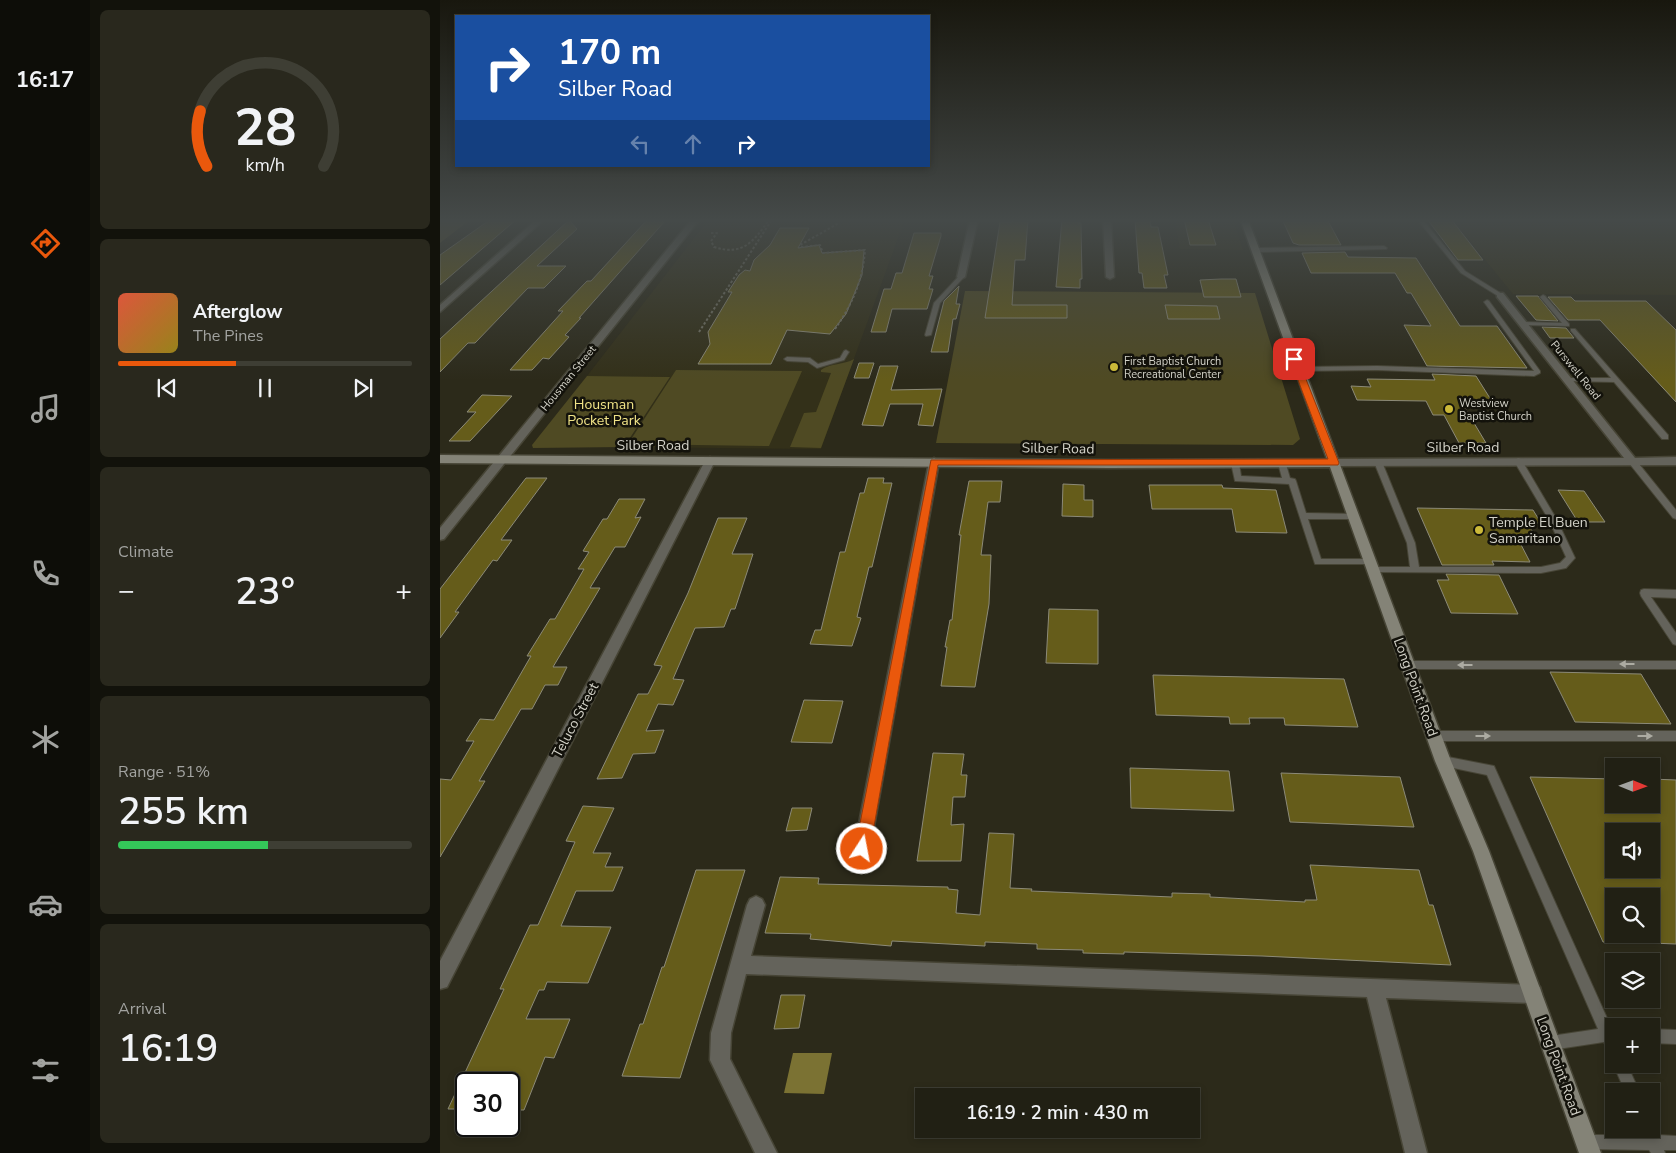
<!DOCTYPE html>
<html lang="en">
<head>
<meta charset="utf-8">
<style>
  :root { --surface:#212014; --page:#29281d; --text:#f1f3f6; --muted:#a2a3a0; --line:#3e3e34; --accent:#ea580c }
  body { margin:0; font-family:"Nunito Sans",sans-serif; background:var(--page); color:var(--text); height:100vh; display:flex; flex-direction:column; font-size:19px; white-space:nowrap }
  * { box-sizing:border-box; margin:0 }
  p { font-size:16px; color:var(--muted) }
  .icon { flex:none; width:28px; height:28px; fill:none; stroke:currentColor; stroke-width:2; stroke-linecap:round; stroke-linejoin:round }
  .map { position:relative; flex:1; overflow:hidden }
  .side { display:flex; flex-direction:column; gap:10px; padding:10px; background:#12120b; width:350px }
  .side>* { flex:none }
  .banner { position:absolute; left:15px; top:15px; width:475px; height:152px; border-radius:0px; box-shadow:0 2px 8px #0003,0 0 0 1px var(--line); background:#1a4fa0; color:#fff; overflow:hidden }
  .needle { width:32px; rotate:91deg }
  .buttons { position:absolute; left:1165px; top:758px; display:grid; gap:10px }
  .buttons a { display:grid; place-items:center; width:55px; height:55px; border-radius:0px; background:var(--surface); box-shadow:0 2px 8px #0003,0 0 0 1px var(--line); font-size:25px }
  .speed { position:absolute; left:15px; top:1072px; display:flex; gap:10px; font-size:25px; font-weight:700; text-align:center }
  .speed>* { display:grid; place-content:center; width:65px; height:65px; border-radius:50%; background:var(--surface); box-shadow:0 2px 8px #0003,0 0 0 1px var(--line); line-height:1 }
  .speed .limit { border:2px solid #111; border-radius:8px; background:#fff; color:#111 }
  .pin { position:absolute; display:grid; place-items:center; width:42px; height:42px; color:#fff; margin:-21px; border-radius:10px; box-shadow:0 2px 8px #0006 }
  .me { position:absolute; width:55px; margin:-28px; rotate:11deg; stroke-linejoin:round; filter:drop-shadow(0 0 4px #0008) }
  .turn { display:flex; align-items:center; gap:18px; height:105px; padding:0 20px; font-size:22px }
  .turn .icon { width:65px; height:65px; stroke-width:2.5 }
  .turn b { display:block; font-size:35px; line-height:42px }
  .lanes { display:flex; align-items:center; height:48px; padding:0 20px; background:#0003; justify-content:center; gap:25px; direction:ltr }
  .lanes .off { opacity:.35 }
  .big { font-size:38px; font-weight:600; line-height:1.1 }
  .side .tile { flex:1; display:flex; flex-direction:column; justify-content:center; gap:8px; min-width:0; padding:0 18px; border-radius:8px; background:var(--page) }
  .side .dial { align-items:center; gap:0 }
  .dial svg { height:130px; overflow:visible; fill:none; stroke:var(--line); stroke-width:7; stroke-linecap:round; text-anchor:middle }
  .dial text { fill:var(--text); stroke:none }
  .song { display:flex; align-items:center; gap:15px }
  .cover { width:60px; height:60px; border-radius:8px; background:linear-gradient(135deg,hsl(10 70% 55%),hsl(50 70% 35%)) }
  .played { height:5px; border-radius:2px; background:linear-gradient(90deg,var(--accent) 40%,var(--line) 40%) }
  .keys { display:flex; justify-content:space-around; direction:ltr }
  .heat { display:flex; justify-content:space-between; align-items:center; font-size:28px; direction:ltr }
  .charge { height:8px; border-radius:4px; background:linear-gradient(90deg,#34c759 51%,var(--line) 0) }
  .trip { position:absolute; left:475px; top:1088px; width:285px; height:50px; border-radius:0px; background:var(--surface); box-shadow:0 2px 8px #0003,0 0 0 1px var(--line); font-weight:600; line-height:50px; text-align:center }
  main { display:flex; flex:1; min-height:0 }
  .dock { display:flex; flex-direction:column; width:90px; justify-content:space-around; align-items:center; background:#0d0d08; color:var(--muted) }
  .dock .icon { width:35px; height:35px }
  .dock .current { color:var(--accent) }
  .dock b { font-size:22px; color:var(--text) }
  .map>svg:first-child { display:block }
</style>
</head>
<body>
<main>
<nav class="dock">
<b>16:17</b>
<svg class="icon current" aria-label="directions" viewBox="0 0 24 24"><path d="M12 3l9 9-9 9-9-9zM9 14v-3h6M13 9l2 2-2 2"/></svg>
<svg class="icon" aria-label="music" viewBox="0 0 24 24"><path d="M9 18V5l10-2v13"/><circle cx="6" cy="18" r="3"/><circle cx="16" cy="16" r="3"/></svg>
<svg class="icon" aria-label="phone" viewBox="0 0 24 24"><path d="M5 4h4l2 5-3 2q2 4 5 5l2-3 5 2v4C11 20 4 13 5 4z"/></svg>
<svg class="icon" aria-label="climate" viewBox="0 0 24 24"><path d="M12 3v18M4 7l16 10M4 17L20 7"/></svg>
<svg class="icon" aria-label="car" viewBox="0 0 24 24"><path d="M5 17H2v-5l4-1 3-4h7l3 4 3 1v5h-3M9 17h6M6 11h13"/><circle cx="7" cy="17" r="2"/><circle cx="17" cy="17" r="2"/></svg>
<svg class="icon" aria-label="filters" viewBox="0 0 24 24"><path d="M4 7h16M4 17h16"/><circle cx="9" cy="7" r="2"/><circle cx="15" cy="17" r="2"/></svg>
</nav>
<section class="side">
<div class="tile dial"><svg viewBox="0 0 100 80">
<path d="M14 69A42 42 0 1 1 86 69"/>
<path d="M14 69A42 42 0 0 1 10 35" stroke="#ea580c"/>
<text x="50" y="56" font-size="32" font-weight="700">28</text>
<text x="50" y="72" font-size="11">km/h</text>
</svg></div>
<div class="tile">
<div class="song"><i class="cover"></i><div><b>Afterglow</b><p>The Pines</p></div></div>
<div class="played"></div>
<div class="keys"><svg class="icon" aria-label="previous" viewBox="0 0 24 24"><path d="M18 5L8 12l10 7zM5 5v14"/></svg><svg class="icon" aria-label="pause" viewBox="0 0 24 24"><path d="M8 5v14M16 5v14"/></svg><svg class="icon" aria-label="next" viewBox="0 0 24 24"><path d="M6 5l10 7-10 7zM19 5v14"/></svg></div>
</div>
<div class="tile"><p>Climate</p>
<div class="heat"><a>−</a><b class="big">23°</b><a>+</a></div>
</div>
<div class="tile"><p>Range · 51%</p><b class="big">255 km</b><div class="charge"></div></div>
<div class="tile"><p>Arrival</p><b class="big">16:19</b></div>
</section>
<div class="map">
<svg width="1236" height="1153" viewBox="0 0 1236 1153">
  <rect width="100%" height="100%" fill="#2c2a1a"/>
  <path fill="#333019" d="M 269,219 L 465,219 L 381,449 L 184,447 L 230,377 L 147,376 Z
    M 734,219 L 793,219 L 803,250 L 740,249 Z
    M 1012,219 L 1236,219 L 1236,295 L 1073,294 Z"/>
  <path fill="#4f4a23" d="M 0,219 L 31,219 L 0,243 Z
    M 525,291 L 815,293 L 860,439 L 853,445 L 496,443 Z
    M 414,359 L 381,448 L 350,447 L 364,413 L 376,412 L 391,373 L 381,372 L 381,370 C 390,363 404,365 414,359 Z
    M 236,370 L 362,371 L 329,446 L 188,444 Z
    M 147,376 L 230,377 L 184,447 L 93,448 L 92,445 Z"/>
  <path fill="#7b7233" d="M 353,1053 L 392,1053 L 384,1094 L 344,1093 Z"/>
  <path fill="#655c1a" stroke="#8c8a78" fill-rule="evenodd" d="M 51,219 L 77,219 L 0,285 L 0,255 Z
    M 572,219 L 588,219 L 585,260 L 575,260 L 572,305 L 627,305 L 627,318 L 545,318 L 560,222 L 572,222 Z
    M 622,219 L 638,219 L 638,223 L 641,223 L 642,279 L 640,279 L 640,288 L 616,287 Z
    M 695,219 L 710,219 L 711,227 L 718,227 L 728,275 L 724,275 L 727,288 L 704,288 L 702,273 L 699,273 Z
    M 744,219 L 768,219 L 776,245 L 750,245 Z
    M 842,219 L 887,219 L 901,245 L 859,245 L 853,243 Z
    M 987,219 L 1011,219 L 1043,260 L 1018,260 Z
    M 129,220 L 137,229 L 97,266 L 126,266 L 104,288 L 88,288 L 35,343 L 28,343 L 0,372 L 0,339 Z
    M 206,221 L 225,221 L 139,318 L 141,318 L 125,335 L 129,337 L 109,359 L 103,358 L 92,370 L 70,370 L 123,311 L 118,311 L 147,281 L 151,281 Z
    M 340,228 L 369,228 L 358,248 L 379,245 L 382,253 L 424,250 L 422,275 L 406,314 L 390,334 L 347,330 L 331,364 L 258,364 L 270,344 L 268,332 L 292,292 L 288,292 L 299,275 L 305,270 L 310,271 L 314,260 L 330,245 Z
    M 474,233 L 501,233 L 501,236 L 489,276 L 493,276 L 489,289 L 493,289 L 487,309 L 452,309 L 446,332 L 431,332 L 444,289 L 451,289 L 456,273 L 462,273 Z
    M 905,252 L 908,257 L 976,258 L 1020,326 L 1057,326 L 1087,368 L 987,366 L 964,325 L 991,326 L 971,293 L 967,293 L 955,273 L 871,273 L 862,253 Z
    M 781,279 L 796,279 L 801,297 L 764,297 L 760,280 Z
    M 519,286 L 516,304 L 520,304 L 516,319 L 513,319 L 508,352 L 491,352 L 504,301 Z
    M 1076,296 L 1098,296 L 1118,321 L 1096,320 Z
    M 1108,297 L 1131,297 L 1135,301 L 1206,301 L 1236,330 L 1236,402 L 1160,320 L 1128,320 Z
    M 725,305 L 777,306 L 780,319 L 728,319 Z
    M 1102,327 L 1126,328 L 1134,338 L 1110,338 Z
    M 419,363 L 434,363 L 429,378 L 414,378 Z
    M 440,366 L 458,366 L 451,390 L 502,389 L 493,426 L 478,425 L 483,404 L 450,404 L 443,426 L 422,425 Z
    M 992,374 L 1036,376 L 1053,403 L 1022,403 L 1046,443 L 1019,443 L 1004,415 L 993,415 L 986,401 L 917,400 L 911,386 L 931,387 L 927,379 L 995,380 Z
    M 42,395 L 72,396 L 30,441 L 9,441 L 36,412 L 27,412 Z
    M 86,478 L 107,478 L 61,540 L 72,540 L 57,561 L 53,560 L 15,612 L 19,612 L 0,638 L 0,589 Z
    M 428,478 L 444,478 L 443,483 L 452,483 L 432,567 L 429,567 L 417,617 L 421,618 L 412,646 L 370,644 L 375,630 L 381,630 L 400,552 L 405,552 L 420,493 L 424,493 Z
    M 529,481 L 562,481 L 560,502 L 548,502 L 541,555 L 551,555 L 549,604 L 535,687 L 501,686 L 507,647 L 505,647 L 510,620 L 512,620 L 521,535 L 519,535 Z
    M 623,484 L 644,485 L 644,500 L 653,500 L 653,517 L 622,516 Z
    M 709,485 L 782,485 L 783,488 L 836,490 L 847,533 L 796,532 L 792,509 L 712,509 Z
    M 1118,490 L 1144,491 L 1165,522 L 1138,522 Z
    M 179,499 L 205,499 L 195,518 L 201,517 L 185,547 L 175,547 L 150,588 L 160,588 L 113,667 L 127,667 L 118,685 L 105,685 L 92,709 L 81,709 L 39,781 L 45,781 L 0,857 L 0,779 L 11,780 L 34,741 L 26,741 L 40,719 L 54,720 L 91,656 L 87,656 L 110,619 L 115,619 L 144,569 L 138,569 L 149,552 L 143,551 L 163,519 L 167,519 Z
    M 977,508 L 1093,510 L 1101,523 L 1087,523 L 1096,537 L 1077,537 L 1090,562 L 1052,561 L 1054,565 L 1002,565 Z
    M 278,518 L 307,518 L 292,554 L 313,554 L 295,609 L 291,609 L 284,627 L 255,628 L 233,679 L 244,680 L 233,705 L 218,704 L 206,731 L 224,730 L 215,753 L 193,754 L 182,778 L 157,779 L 198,694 L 208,694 L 222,666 L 214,665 L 248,593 Z
    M 1006,574 L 1059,575 L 1078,614 L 1011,613 L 997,580 L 1009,580 Z
    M 609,609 L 658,610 L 658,664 L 606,663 Z
    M 1110,672 L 1201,674 L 1231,724 L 1135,722 Z
    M 713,675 L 904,679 L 918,727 L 845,725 L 844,718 L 809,718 L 810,724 L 790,724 L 789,717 L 716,715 Z
    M 364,700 L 403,701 L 392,743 L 351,742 Z
    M 493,753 L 524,754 L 521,775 L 527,775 L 525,797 L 513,797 L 511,825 L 524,824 L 521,861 L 477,861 Z
    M 690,768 L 789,771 L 794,811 L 691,808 Z
    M 841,773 L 960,777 L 974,827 L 850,822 Z
    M 1090,777 L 1174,779 L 1174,804 L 1211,804 L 1211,779 L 1236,780 L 1236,944 L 1211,943 L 1211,896 L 1174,896 L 1174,942 L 1163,942 ZM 1174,831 L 1211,831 L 1211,869 L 1174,869 Z
    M 143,806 L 174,808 L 153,853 L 171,853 L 165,867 L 183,867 L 173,891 L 136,891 L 121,926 L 171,927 L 148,983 L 107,982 L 104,990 L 99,990 L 86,1019 L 130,1019 L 114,1058 L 105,1057 L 84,1110 L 69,1110 L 69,1084 L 26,1084 L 26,1109 L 8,1109 L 64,989 L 60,989 L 90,925 L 98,925 L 135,842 L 126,841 Z
    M 352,808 L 372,808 L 367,830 L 346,831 Z
    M 549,833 L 574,834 L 570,888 L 592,889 L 591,891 L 732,897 L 732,893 L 770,894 L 770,897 L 865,902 L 865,900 L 877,900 L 870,865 L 979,870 L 989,905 L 993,905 L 1011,965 L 822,956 L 684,952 L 684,954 L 643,953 L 643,950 L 597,949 L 597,944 L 545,942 L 545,946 L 452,941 L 451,946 L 370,939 L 371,934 L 325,933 L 340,877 L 379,878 L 378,884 L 508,887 L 508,889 L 518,890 L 516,913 L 540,915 Z
    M 256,870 L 305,870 L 240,1078 L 182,1076 L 200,1024 L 203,1024 L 222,967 L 224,967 Z
    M 341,995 L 365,995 L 359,1028 L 334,1029 Z"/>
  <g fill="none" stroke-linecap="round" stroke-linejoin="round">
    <defs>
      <path id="lane" d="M 977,219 L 982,219 L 1025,271 L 1062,294 L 1062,296 L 1058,296 L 1021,273 Z
        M 944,246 L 947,248 L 946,249 L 816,252 L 813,250 L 816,248 Z
        M 519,276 L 524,277 L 500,303 L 491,335 L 486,336 L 485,335 L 494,303 Z
        M 1103,295 L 1105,296 L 1129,324 L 1129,326 L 1082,325 L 1081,324 L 1084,322 L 1122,323 L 1100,297 Z
        M 1047,300 L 1049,301 L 1100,371 L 1100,373 L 1094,376 L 937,370 L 858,371 L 855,369 L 858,367 L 937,366 L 1094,371 L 1044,302 Z
        M 1131,329 L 1135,329 L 1228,435 L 1228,439 L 1222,439 L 1174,382 L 1126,381 L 1125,380 L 1128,378 L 1171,378 L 1131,331 Z
        M 406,350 L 409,352 L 404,360 L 377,368 L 368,362 L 347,361 L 344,359 L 347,357 L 370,358 L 378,364 L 400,358 L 404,351 Z
        M 1078,458 L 1081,459 L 1117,520 L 1135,558 L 1126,568 L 1101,573 L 930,572 L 929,570 L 930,568 L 933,567 L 970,567 L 967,543 L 934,462 L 938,459 L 942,462 L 975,543 L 979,567 L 1101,567 L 1120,563 L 1126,557 L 1109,520 L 1074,461 Z
        M 1192,458 L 1195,459 L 1236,510 L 1236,519 L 1233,518 L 1189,463 L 1188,461 L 1189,459 Z
        M 795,460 L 799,463 L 801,476 L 842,478 L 838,463 L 839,461 L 845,461 L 850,478 L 855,479 L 856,481 L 866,513 L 916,514 L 917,516 L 913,519 L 868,519 L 881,559 L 930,559 L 934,562 L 933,564 L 875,564 L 849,484 L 795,481 L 791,463 Z
        M 1204,589 L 1236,590 L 1236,598 L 1211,597 L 1236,633 L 1236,645 L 1233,644 L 1201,596 L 1200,593 L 1201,590 Z
        M 968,661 L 1236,661 L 1236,669 L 968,669 L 965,668 L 963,665 L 965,662 Z
        M 994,731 L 1236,731 L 1236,741 L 994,741 L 990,739 L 989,736 L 990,733 Z
        M 1003,756 L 1054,766 L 1171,1027 L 1174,1028 L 1174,1056 L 1169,1054 L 1164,1042 L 1111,1050 L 1106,1048 L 1104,1043 L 1106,1038 L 1111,1036 L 1158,1029 L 1047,775 L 999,765 L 998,761 L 999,757 Z
        M 1211,1029 L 1236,1030 L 1236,1044 L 1211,1043 Z
        M 1174,1062 L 1174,1064 L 1187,1064 L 1199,1091 L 1185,1091 L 1173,1064 Z
        M 1211,1123 L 1213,1124 L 1218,1135 L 1236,1136 L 1236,1150 L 1224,1150 L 1225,1153 L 1211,1153 L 1209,1150 L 1146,1149 L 1141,1147 L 1139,1142 L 1141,1137 L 1146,1135 L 1203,1135 L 1201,1129 L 1211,1129 Z"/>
      <path id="street" d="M 97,219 L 105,219 L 0,312 L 0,305 Z
        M 252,219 L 260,219 L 4,539 L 0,540 L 0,528 Z
        M 530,219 L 538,219 L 525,277 L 521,279 L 517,277 Z
        M 663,219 L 671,219 L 674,277 L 670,279 L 666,277 Z
        M 1057,293 L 1063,293 L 1195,458 L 1236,457 L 1236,465 L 890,466 L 889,463 L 890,460 L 894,459 L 1184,458 L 1057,297 Z
        M 270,457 L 275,461 L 7,987 L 0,989 L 0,961 L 265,461 Z
        M 494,458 L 499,462 L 430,849 L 428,855 L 422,857 L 416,855 L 414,849 L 489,462 Z
        M 316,896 L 322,899 L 325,905 L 311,956 L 1093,985 L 1100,987 L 1102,994 L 1100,1001 L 1093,1003 L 946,998 L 987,1153 L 965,1153 L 927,997 L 306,974 L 291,1033 L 290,1059 L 337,1153 L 315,1153 L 270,1060 L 271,1033 L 307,905 L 310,899 Z"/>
      <path id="secondary" d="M 800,219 L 808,219 L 1011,761 L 1049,851 L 1161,1153 L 1139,1153 L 1033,851 L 995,761 L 890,467 L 669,468 L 0,463 L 0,455 L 669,460 L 887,459 Z"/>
    </defs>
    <use href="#lane" stroke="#474536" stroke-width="2"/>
    <use href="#street" stroke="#474536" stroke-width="3"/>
    <use href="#secondary" stroke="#474536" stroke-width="3"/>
    <path stroke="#727163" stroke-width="2" stroke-dasharray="2.5 2" stroke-linecap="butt" d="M 271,233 L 277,233 L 271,241 L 274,247 C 303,256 313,242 329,220
      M 395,329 C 412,305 423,280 425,250 L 383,253 L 380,245 L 362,247 L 360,245 L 399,223
      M 259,332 L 331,221 L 329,219"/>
    <use href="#lane" fill="#64635b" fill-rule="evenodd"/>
    <use href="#street" fill="#64635b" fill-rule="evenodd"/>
    <use href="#secondary" fill="#848377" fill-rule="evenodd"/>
  </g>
  <defs><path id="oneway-solid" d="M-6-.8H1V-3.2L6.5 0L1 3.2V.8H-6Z" transform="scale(1.25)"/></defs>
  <g fill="#acaba2">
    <use href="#oneway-solid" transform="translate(1187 664) rotate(180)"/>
    <use href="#oneway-solid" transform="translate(1025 665) rotate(180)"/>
    <use href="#oneway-solid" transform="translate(1043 736)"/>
    <use href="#oneway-solid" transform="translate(1205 736)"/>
  </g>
  <linearGradient id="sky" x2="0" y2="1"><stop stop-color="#18170e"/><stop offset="0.58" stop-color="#454a49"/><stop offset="1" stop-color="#454a49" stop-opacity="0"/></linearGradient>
  <rect width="1236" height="380" fill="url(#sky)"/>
  <path fill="#ea580c" stroke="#983908" d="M 851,358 L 858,359 L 899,463 L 898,465 L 498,465 L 430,849 L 428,854 L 422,856 L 417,854 L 415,849 L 491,460 L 888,459 L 850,359 Z"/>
  <g fill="#cbb939" stroke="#13120b" stroke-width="2">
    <circle cx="674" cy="367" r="5"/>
    <circle cx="1009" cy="409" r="5"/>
    <circle cx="1039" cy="530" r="5"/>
  </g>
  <g text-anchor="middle" stroke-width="5" stroke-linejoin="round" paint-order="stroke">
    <g font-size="11" fill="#d3d2c8" stroke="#13120b" text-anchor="start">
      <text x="684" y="365">First Baptist Church<tspan x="684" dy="13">Recreational Center</tspan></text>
      <text x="1019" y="407">Westview<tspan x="1019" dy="13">Baptist Church</tspan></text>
    </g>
    <g font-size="11" fill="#d3d2c8" stroke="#13120b">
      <text transform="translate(1136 370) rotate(51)" y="4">Purswell Road</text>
      <text transform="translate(128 378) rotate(-51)" y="4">Housman Street</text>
    </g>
    <g font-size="14" fill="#f0e387" stroke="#13120b">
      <text x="164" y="409">Housman<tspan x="164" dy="16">Pocket Park</tspan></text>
    </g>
    <g font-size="14" fill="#d3d2c8" stroke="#13120b">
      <text x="213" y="450">Silber Road</text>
      <text x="1023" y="452">Silber Road</text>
      <text transform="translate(618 448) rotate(1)" y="5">Silber Road</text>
      <text transform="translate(976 687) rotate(70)" y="5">Long Point Road</text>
      <text transform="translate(135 720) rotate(-62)" y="5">Teluco Street</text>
      <text transform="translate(1119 1066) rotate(70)" y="5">Long Point Road</text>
    </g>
    <g font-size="14" fill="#d3d2c8" stroke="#13120b" text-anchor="start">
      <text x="1049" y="527">Temple El Buen<tspan x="1049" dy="16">Samaritano</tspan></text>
    </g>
  </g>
</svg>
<div class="buttons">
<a><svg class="needle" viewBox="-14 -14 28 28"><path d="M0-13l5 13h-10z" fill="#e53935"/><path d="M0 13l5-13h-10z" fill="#a2a3a0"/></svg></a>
<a><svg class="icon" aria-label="sound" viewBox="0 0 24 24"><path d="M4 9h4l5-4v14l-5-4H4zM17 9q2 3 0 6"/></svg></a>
<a><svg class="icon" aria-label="search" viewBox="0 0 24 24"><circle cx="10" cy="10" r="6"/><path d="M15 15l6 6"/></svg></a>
<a><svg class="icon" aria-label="layers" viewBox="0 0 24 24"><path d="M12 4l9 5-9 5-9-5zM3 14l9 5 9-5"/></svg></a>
<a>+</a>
<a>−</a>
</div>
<div class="speed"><div class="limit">30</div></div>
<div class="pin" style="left:854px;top:359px;background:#d93025"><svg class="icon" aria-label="arrive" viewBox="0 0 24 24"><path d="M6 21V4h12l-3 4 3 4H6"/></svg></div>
<svg class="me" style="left:422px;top:849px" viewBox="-20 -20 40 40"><circle r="17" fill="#ea580c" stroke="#fff" stroke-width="3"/><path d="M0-11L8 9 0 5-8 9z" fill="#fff"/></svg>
<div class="trip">16:19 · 2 min · 430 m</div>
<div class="banner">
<div class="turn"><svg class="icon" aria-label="right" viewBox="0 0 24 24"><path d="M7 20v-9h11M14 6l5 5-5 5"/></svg><div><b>170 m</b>Silber Road</div></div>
<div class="lanes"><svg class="icon off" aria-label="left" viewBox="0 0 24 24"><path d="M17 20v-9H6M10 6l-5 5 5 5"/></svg><svg class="icon off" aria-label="ahead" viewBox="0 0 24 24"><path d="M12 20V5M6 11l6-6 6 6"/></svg><svg class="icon" aria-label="right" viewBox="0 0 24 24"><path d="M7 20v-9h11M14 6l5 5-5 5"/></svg></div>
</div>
</div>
</main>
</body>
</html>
